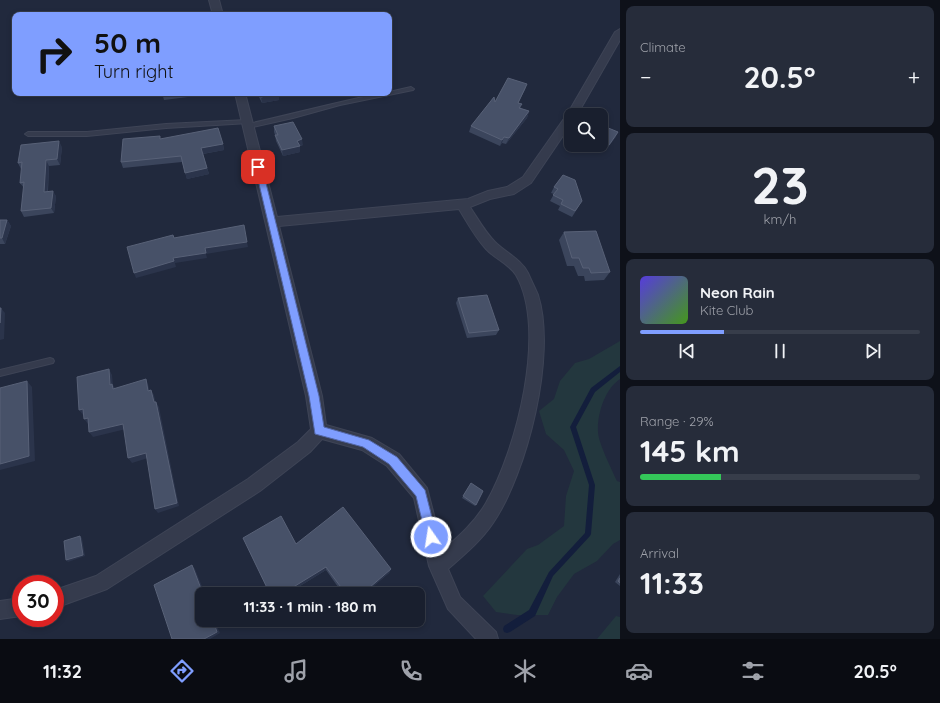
<!DOCTYPE html>
<html lang="en">
<head>
<meta charset="utf-8">
<style>
  :root { --surface:#191f2e; --page:#262c3a; --text:#f1f3f6; --muted:#9fa2aa; --line:#373d4a; --accent:#7f9eff }
  body { margin:0; font-family:Quicksand,sans-serif; background:var(--page); color:var(--text); height:100vh; display:flex; flex-direction:column; font-size:15px; white-space:nowrap }
  * { box-sizing:border-box; margin:0 }
  p { font-size:13px; color:var(--muted) }
  .icon { flex:none; width:22px; height:22px; fill:none; stroke:currentColor; stroke-width:2; stroke-linecap:round; stroke-linejoin:round }
  .map { position:relative; flex:1; overflow:hidden }
  .side { display:flex; flex-direction:column; gap:6px; padding:6px; background:#0e1119; width:320px }
  .side>* { flex:none }
  .guide { position:absolute; left:12px; top:12px; width:380px; height:84px; border-radius:8px; box-shadow:0 2px 6px #0003,0 0 0 1px var(--line); background:#7f9eff; color:#111; overflow:hidden }
  .fabs { position:absolute; left:564px; top:108px; display:grid; gap:8px }
  .fabs a { display:grid; place-items:center; width:44px; height:44px; border-radius:8px; background:var(--surface); box-shadow:0 2px 6px #0003,0 0 0 1px var(--line); font-size:20px }
  .speed { position:absolute; left:12px; top:575px; display:flex; gap:8px; font-size:20px; font-weight:700; text-align:center }
  .speed>* { display:grid; place-content:center; width:52px; height:52px; border-radius:50%; background:var(--surface); box-shadow:0 2px 6px #0003,0 0 0 1px var(--line); line-height:1 }
  .speed .limit { border:6px solid #d22; background:#fff; color:#111 }
  .pin { position:absolute; display:grid; place-items:center; width:34px; height:34px; color:#fff; margin:-17px; border-radius:8px; box-shadow:0 2px 6px #0006 }
  .me { position:absolute; width:44px; margin:-22px; rotate:347deg; stroke-linejoin:round; filter:drop-shadow(0 0 3px #0008) }
  .turn { display:flex; align-items:center; gap:14px; height:84px; padding:0 16px; font-size:18px }
  .turn .icon { width:52px; height:52px; stroke-width:2.5 }
  .turn b { display:block; font-size:28px; line-height:34px }
  .big { font-size:30px; font-weight:700; line-height:1.1 }
  .side .tile { flex:1; display:flex; flex-direction:column; justify-content:center; gap:6px; min-width:0; padding:0 14px; border-radius:8px; background:var(--page) }
  .side .dial { align-items:center; gap:0 }
  .dial b { font-size:52px; line-height:1 }
  .song { display:flex; align-items:center; gap:12px }
  .cover { width:48px; height:48px; border-radius:6px; background:linear-gradient(135deg,hsl(250 70% 55%),hsl(100 70% 35%)) }
  .played { height:4px; border-radius:2px; background:linear-gradient(90deg,var(--accent) 30%,var(--line) 30%) }
  .keys { display:flex; justify-content:space-around; direction:ltr }
  .heat { display:flex; justify-content:space-between; align-items:center; font-size:22px; direction:ltr }
  .charge { height:6px; border-radius:3px; background:linear-gradient(90deg,#34c759 29%,var(--line) 0) }
  .trip { position:absolute; left:195px; top:587px; width:230px; height:40px; border-radius:8px; background:var(--surface); box-shadow:0 2px 6px #0003,0 0 0 1px var(--line); font-weight:700; line-height:40px; text-align:center }
  .tabs { display:flex; height:64px; justify-content:space-around; align-items:center; background:#0a0c12; color:var(--muted) }
  .tabs .icon { width:28px; height:28px }
  .tabs .on { color:var(--accent) }
  .tabs b { font-size:18px; color:var(--text) }
  main { display:flex; flex:1; min-height:0 }
  .map>svg:first-child { display:block }
</style>
</head>
<body>
<main>
<div class="map">
<svg width="620" height="639" viewBox="0 0 620 639">
  <rect width="100%" height="100%" fill="#21293d"/>
  <path fill="#23373e" d="M 620,341 L 620,379 C 605,389 597,414 598,432 C 598,442 612,470 617,481 L 620,482 L 620,540 L 613,544 L 597,561 L 574,574 L 557,597 L 548,615 L 517,615 L 496,612 L 483,596 L 527,549 L 538,545 L 564,526 L 566,496 L 574,471 L 564,450 L 546,434 L 539,411 L 554,399 L 560,381 L 575,363 L 589,359 Z
    M 616,616 L 620,617 L 620,639 L 597,639 Z"/>
  <g fill="none" stroke-linecap="round" stroke-linejoin="round">
    <path fill="#131e3c" fill-rule="evenodd" d="M 620,366 L 620,372 L 595,392 L 576,427 L 595,485 L 591,534 L 590,536 L 553,576 L 535,616 L 510,632 L 507,633 L 504,632 L 503,629 L 504,626 L 529,610 L 549,572 L 585,533 L 589,485 L 570,427 L 591,388 Z"/>
    <defs>
      <path id="lane" d="M 411,87 L 414,89 L 413,90 L 340,105 L 293,118 L 248,128 L 245,126 L 248,124 C 293,114 337,102 382,93 L 389,93 L 389,92 Z
        M 247,120 L 249,121 L 249,123 L 166,128 L 87,136 L 28,136 L 25,134 L 28,132 L 87,132 L 166,124 Z
        M 50,358 L 53,359 L 54,361 L 53,363 L 0,376 L 0,370 Z"/>
      <path id="street" d="M 209,0 L 219,0 L 223,15 L 213,15 Z
        M 620,29 L 620,40 L 577,115 L 571,115 L 571,124 L 531,183 L 514,194 L 490,199 L 470,207 C 478,219 485,232 495,242 C 506,253 521,259 528,273 C 531,280 535,288 538,295 C 557,355 527,473 493,523 C 481,541 464,555 448,569 L 460,597 L 496,632 L 498,639 L 476,639 L 448,609 L 429,566 L 414,498 L 387,466 L 362,450 L 322,439 L 310,452 L 260,491 L 107,589 L 55,608 L 55,590 L 96,576 L 248,479 L 298,442 L 311,429 L 306,396 L 235,93 L 245,93 L 277,217 L 468,199 L 488,191 L 507,187 L 523,177 L 568,113 L 615,32 ZM 459,209 C 467,222 475,237 486,249 C 494,258 509,264 516,275 C 548,330 516,451 486,503 C 475,522 459,536 443,550 L 427,488 L 399,454 L 372,438 L 326,425 L 322,396 L 279,226 Z
        M 21,598 L 21,616 L 0,619 L 0,601 Z"/>
    </defs>
    <use href="#lane" stroke="#3e4456" stroke-width="2"/>
    <use href="#street" stroke="#3e4456" stroke-width="2"/>
    <use href="#lane" fill="#353b4d" fill-rule="evenodd"/>
    <use href="#street" fill="#353b4d" fill-rule="evenodd"/>
  </g>
  <path fill="#3b455c" d="M 527,84 L 525,90 L 518,103 L 521,108 L 529,111 L 527,118 L 506,144 L 502,143 L 500,146 L 469,132 L 471,126 Z
    M 162,93 L 220,93 L 164,100 Z
    M 257,93 L 279,93 L 279,100 L 262,103 Z
    M 601,125 L 618,132 L 615,138 L 605,151 L 591,145 L 601,145 Z
    M 274,126 L 303,145 L 300,146 L 300,152 L 283,156 L 276,141 L 275,135 L 274,132 Z
    M 161,139 L 223,144 L 224,150 L 203,154 L 209,174 L 187,179 L 182,162 L 123,168 L 121,162 Z
    M 62,147 L 60,165 L 49,166 L 48,191 L 56,196 L 54,213 L 24,217 L 21,211 L 24,188 L 20,183 L 22,169 L 21,169 L 18,163 Z
    M 563,175 L 579,206 L 572,217 L 558,210 L 560,206 L 550,201 L 554,194 L 551,193 L 554,187 Z
    M 0,220 L 7,220 L 11,226 L 5,244 L 0,244 Z
    M 564,232 L 610,272 L 604,280 L 585,281 L 584,276 L 578,276 L 574,266 L 567,266 L 559,240 Z
    M 458,298 L 499,330 L 496,335 L 467,338 L 456,303 Z
    M 471,483 L 476,505 L 475,506 L 462,498 Z
    M 243,538 L 296,544 L 391,569 L 389,573 L 364,594 L 343,594 L 326,570 L 287,594 L 270,594 Z
    M 620,574 L 620,586 L 615,582 Z"/>
  <path fill="#2b344b" d="M 279,93 L 279,100 L 262,103 L 261,97 Z
    M 529,111 L 527,118 L 506,144 L 509,138 Z
    M 618,132 L 615,138 L 605,151 L 609,145 Z
    M 504,137 L 502,143 L 500,146 L 502,140 Z
    M 302,139 L 303,145 L 300,146 L 300,152 L 283,156 L 282,150 L 297,141 Z
    M 59,141 L 62,147 L 60,165 L 57,159 Z
    M 223,144 L 224,150 L 202,154 L 201,148 Z
    M 46,160 L 49,166 L 47,198 L 44,192 Z
    M 207,168 L 209,174 L 187,179 L 185,173 Z
    M 53,191 L 56,196 L 54,213 L 51,208 Z
    M 7,220 L 11,226 L 5,244 L 2,238 Z
    M 247,242 L 248,247 L 206,254 L 207,258 L 175,263 L 176,267 L 136,278 L 134,273 L 173,258 L 205,248 Z
    M 1,308 L 5,313 L 4,339 L 0,340 L 0,323 Z
    M 109,369 L 112,375 L 113,385 L 116,389 L 116,395 L 110,385 Z
    M 146,379 L 148,384 L 151,396 L 148,391 Z
    M 27,381 L 32,387 L 35,461 L 0,470 L 0,464 Z
    M 151,390 L 154,395 L 157,408 L 154,402 Z
    M 156,402 L 159,407 L 179,506 L 158,513 L 155,509 Z
    M 83,409 L 87,414 L 83,415 L 79,410 Z
    M 88,418 L 92,423 L 88,424 L 84,419 Z
    M 123,424 L 126,429 L 93,437 L 89,432 Z
    M 146,453 L 148,458 L 132,463 L 128,458 Z
    M 80,536 L 82,538 L 85,556 L 68,562 L 66,560 Z
    M 192,565 L 195,569 L 205,594 L 203,594 Z
    M 326,567 L 326,570 L 287,594 L 282,594 Z
    M 391,569 L 389,573 L 364,594 L 362,594 Z
    M 213,620 L 214,620 L 220,633 L 210,639 L 204,639 Z"/>
  <path fill="#475168" stroke="#586177" d="M 508,78 L 527,84 L 518,103 L 522,104 L 519,108 L 529,111 L 509,138 L 504,137 L 502,140 L 471,126 L 494,97 L 495,102 Z
    M 259,93 L 279,93 L 261,97 Z
    M 293,122 L 302,139 L 297,141 L 300,146 L 282,150 L 275,135 L 278,135 L 274,126 Z
    M 601,125 L 618,132 L 609,145 L 601,142 Z
    M 218,128 L 223,144 L 201,148 L 207,168 L 185,173 L 181,156 L 121,162 L 123,139 L 160,136 L 160,139 Z
    M 59,141 L 57,159 L 46,160 L 44,192 L 53,191 L 51,208 L 21,211 L 24,182 L 20,183 L 22,162 L 18,163 L 21,145 Z
    M 563,175 L 575,180 L 582,201 L 575,211 L 561,204 L 563,200 L 553,195 L 558,189 L 554,187 Z
    M 0,220 L 7,220 L 2,238 L 0,238 Z
    M 244,225 L 247,242 L 205,248 L 206,253 L 173,258 L 174,261 L 134,273 L 127,247 L 173,235 L 174,238 Z
    M 596,231 L 610,272 L 591,273 L 589,268 L 583,268 L 579,258 L 572,258 L 564,232 Z
    M 487,295 L 499,330 L 469,333 L 458,298 Z
    M 0,308 L 1,308 L 0,323 Z
    M 109,369 L 110,385 L 112,384 L 113,389 L 146,379 L 148,391 L 151,390 L 154,402 L 156,402 L 177,503 L 155,509 L 146,453 L 128,458 L 123,424 L 89,432 L 88,418 L 84,419 L 83,409 L 79,410 L 77,377 Z
    M 27,381 L 29,456 L 0,464 L 0,388 Z
    M 471,483 L 483,491 L 476,505 L 463,496 Z
    M 343,507 L 391,569 L 362,594 L 346,594 L 326,567 L 282,594 L 270,594 L 243,538 L 281,516 L 296,544 Z
    M 80,536 L 83,555 L 66,560 L 64,541 Z
    M 192,565 L 203,594 L 202,594 L 202,620 L 213,620 L 217,632 L 204,639 L 172,639 L 154,585 Z
    M 620,578 L 620,583 L 618,581 Z"/>
  <path fill="#7f9eff" stroke="#5367a6" d="M 256,165 L 258,165 L 262,167 L 319,396 L 324,427 L 369,440 L 397,457 L 425,490 L 437,537 L 435,541 L 431,543 L 427,541 L 416,496 L 389,464 L 363,447 L 315,434 L 309,396 L 255,167 Z"/>
</svg>
<div class="fabs">
<a><svg class="icon" aria-label="search" viewBox="0 0 24 24"><circle cx="10" cy="10" r="6"/><path d="M15 15l6 6"/></svg></a>
</div>
<div class="speed"><div class="limit">30</div></div>
<div class="pin" style="left:258px;top:167px;background:#d93025"><svg class="icon" aria-label="arrive" viewBox="0 0 24 24"><path d="M6 21V4h12l-3 4 3 4H6"/></svg></div>
<svg class="me" style="left:431px;top:537px" viewBox="-20 -20 40 40"><circle r="17" fill="#7f9eff" stroke="#fff" stroke-width="3"/><path d="M0-11L8 9 0 5-8 9z" fill="#fff"/></svg>
<div class="trip">11:33 · 1 min · 180 m</div>
<div class="guide">
<div class="turn"><svg class="icon" aria-label="right" viewBox="0 0 24 24"><path d="M7 20v-9h11M14 6l5 5-5 5"/></svg><div><b>50 m</b>Turn right</div></div>
</div>
</div>
<section class="side">
<div class="tile"><p>Climate</p>
<div class="heat"><a>−</a><b class="big">20.5°</b><a>+</a></div>
</div>
<div class="tile dial"><b>23</b><p>km/h</p></div>
<div class="tile">
<div class="song"><i class="cover"></i><div><b>Neon Rain</b><p>Kite Club</p></div></div>
<div class="played"></div>
<div class="keys"><svg class="icon" aria-label="previous" viewBox="0 0 24 24"><path d="M18 5L8 12l10 7zM5 5v14"/></svg><svg class="icon" aria-label="pause" viewBox="0 0 24 24"><path d="M8 5v14M16 5v14"/></svg><svg class="icon" aria-label="next" viewBox="0 0 24 24"><path d="M6 5l10 7-10 7zM19 5v14"/></svg></div>
</div>
<div class="tile"><p>Range · 29%</p><b class="big">145 km</b><div class="charge"></div></div>
<div class="tile"><p>Arrival</p><b class="big">11:33</b></div>
</section>
</main>
<nav class="tabs">
<b>11:32</b>
<svg class="icon on" aria-label="directions" viewBox="0 0 24 24"><path d="M12 3l9 9-9 9-9-9zM9 14v-3h6M13 9l2 2-2 2"/></svg>
<svg class="icon" aria-label="music" viewBox="0 0 24 24"><path d="M9 18V5l10-2v13"/><circle cx="6" cy="18" r="3"/><circle cx="16" cy="16" r="3"/></svg>
<svg class="icon" aria-label="phone" viewBox="0 0 24 24"><path d="M5 4h4l2 5-3 2q2 4 5 5l2-3 5 2v4C11 20 4 13 5 4z"/></svg>
<svg class="icon" aria-label="climate" viewBox="0 0 24 24"><path d="M12 3v18M4 7l16 10M4 17L20 7"/></svg>
<svg class="icon" aria-label="car" viewBox="0 0 24 24"><path d="M5 17H2v-5l4-1 3-4h7l3 4 3 1v5h-3M9 17h6M6 11h13"/><circle cx="7" cy="17" r="2"/><circle cx="17" cy="17" r="2"/></svg>
<svg class="icon" aria-label="filters" viewBox="0 0 24 24"><path d="M4 7h16M4 17h16"/><circle cx="9" cy="7" r="2"/><circle cx="15" cy="17" r="2"/></svg>
<b>20.5°</b>
</nav>
</body>
</html>
